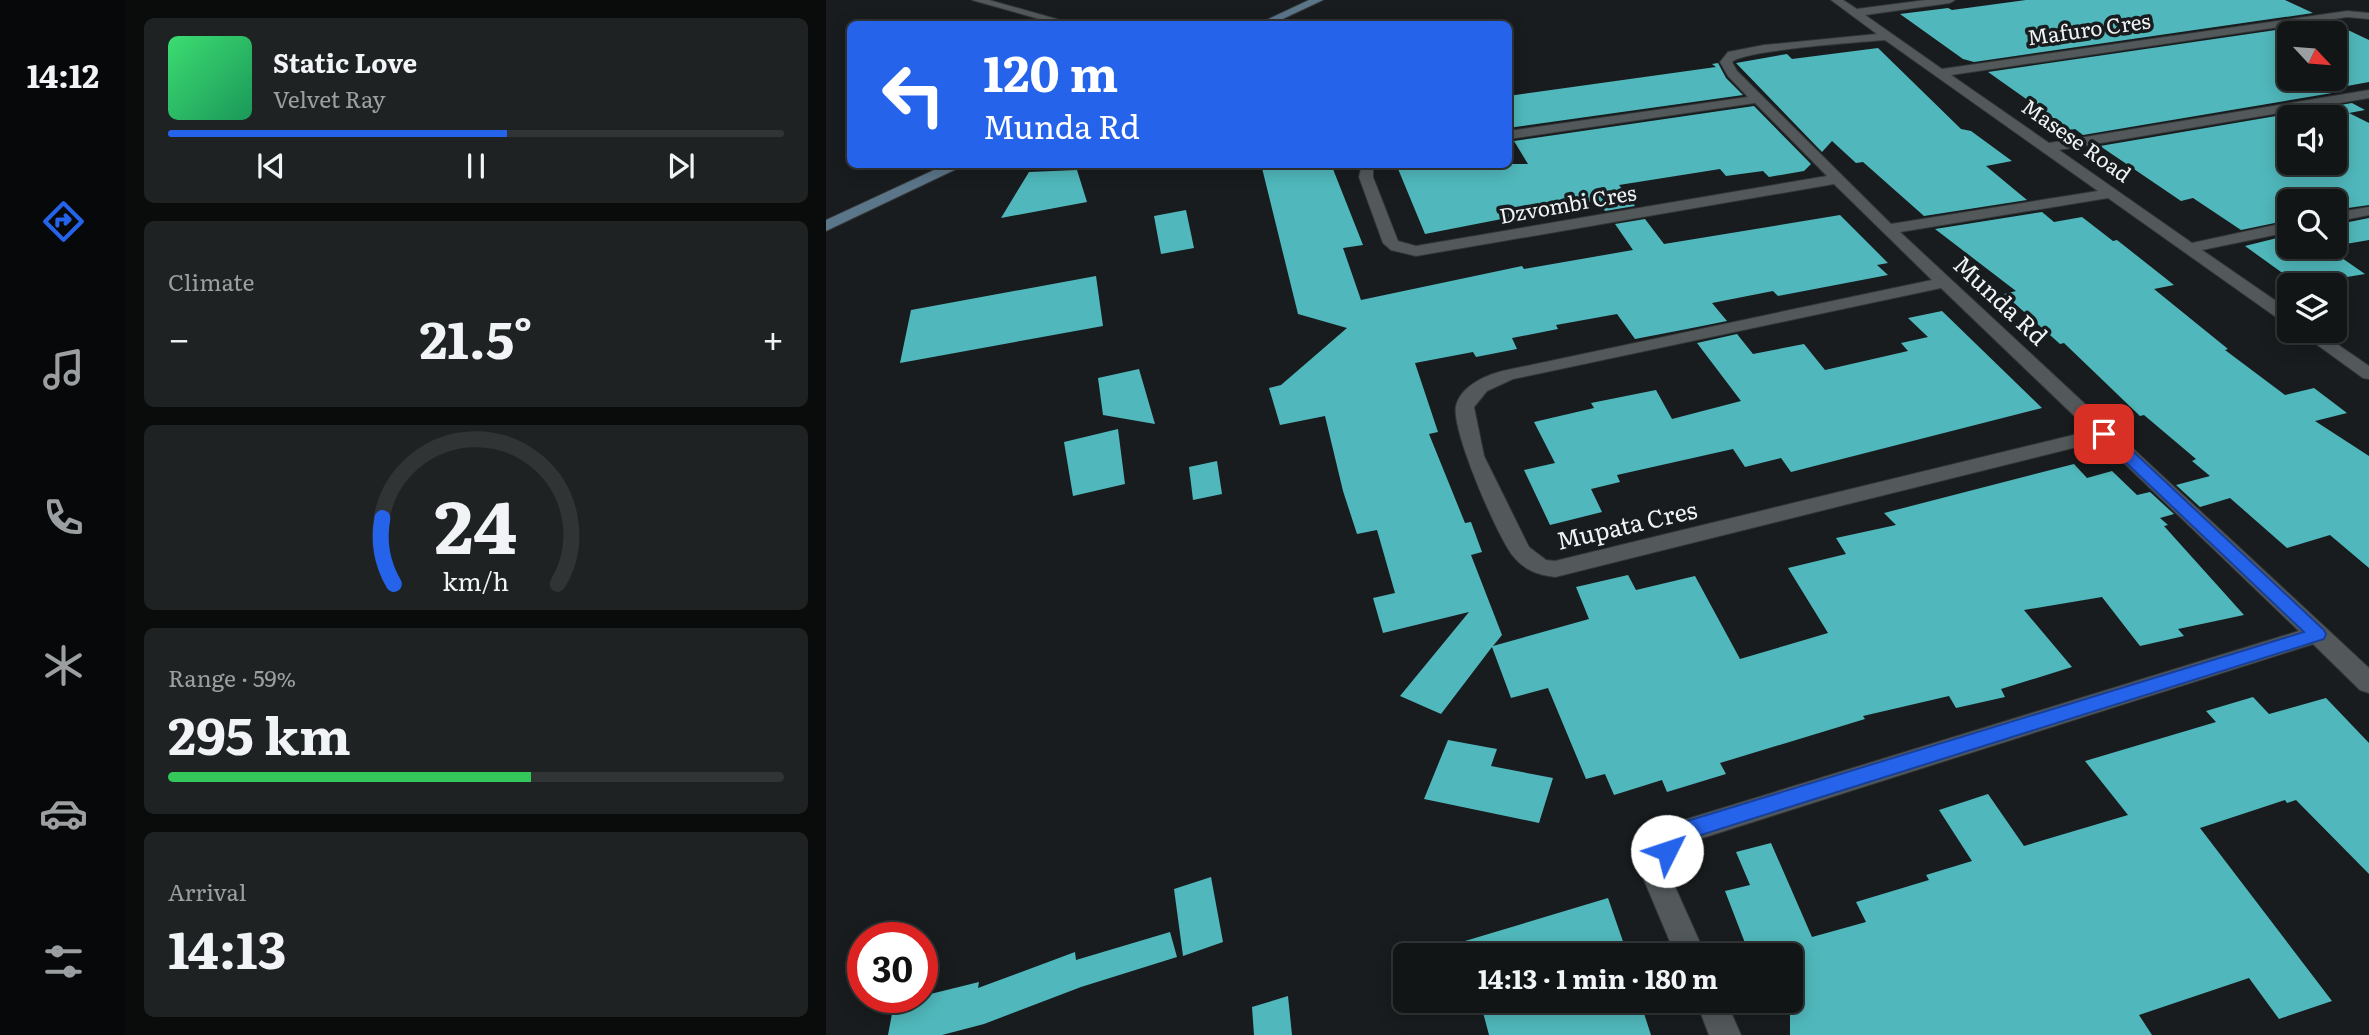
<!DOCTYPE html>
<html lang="en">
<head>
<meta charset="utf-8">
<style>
  :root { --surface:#121516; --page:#1f2223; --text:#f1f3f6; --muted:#9c9fa1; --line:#313435; --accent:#2563eb }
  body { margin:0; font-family:Literata,serif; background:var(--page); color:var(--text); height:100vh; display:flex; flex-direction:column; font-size:26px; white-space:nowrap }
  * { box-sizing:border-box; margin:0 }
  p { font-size:23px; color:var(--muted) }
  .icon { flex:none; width:38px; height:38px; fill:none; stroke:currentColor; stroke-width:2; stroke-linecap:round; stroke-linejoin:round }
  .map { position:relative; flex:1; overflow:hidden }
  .panel { display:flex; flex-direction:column; gap:18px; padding:18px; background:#0a0c0c; width:700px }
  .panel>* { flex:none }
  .top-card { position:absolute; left:21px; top:21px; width:665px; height:147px; border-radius:10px; box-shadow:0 4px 18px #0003,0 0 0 2px var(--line); background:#2563eb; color:#fff; overflow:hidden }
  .needle { width:46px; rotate:116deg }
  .tools { position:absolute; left:1451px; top:21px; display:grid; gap:14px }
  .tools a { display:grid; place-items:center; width:70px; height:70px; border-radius:10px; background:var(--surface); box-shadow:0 4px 18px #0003,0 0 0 2px var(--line); font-size:35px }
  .speed { position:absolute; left:21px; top:922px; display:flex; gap:14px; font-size:35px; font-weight:700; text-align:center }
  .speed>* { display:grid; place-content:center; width:91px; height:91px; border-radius:50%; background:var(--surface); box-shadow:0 4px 18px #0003,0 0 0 2px var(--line); line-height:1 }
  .speed .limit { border:10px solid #d22; background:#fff; color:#111 }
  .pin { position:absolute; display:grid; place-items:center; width:60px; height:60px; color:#fff; margin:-30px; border-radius:14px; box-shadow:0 4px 10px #0006 }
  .me { position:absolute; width:77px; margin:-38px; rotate:49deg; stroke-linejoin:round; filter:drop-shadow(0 0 5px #0008) }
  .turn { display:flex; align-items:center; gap:24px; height:147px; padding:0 21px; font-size:32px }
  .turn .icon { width:91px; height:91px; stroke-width:2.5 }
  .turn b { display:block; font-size:49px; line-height:60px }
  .big { font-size:52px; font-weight:700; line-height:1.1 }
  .panel .tile { flex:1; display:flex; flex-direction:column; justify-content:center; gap:10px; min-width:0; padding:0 24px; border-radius:10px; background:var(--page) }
  .panel .dial { align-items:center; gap:0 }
  .dial svg { height:182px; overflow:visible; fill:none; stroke:var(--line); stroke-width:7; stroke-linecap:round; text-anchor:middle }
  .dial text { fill:var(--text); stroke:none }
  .song { display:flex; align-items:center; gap:21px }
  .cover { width:84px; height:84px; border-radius:10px; background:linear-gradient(135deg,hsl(140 70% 55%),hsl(150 70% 35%)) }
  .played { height:7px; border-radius:4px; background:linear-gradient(90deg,var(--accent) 55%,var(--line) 55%) }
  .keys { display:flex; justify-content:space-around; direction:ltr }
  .heat { display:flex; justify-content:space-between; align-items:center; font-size:38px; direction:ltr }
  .charge { height:10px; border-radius:5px; background:linear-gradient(90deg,#34c759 59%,var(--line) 0) }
  .trip { position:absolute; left:567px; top:943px; width:410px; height:70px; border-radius:10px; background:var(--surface); box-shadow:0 4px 18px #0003,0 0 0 2px var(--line); font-weight:700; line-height:70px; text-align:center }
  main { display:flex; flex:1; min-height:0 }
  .dock { display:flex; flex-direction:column; width:126px; justify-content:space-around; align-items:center; background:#070809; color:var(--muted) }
  .dock .icon { width:49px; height:49px }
  .dock .current { color:var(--accent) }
  .dock b { font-size:32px; color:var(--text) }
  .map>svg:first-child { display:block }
</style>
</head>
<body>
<main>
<nav class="dock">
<b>14:12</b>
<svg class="icon current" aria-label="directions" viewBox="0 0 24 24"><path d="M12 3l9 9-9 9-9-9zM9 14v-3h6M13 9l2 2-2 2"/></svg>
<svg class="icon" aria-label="music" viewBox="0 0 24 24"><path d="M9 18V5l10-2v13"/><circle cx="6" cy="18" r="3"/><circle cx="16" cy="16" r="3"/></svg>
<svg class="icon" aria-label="phone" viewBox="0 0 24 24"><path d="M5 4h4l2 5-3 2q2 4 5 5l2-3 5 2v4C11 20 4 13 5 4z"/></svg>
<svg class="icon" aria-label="climate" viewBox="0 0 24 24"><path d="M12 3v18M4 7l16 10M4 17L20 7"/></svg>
<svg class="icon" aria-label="car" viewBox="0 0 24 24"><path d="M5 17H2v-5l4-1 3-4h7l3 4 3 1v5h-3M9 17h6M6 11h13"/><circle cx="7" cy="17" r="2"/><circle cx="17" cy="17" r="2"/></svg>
<svg class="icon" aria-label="filters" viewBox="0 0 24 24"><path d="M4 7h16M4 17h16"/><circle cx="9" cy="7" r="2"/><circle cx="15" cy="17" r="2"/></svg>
</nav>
<section class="panel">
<div class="tile">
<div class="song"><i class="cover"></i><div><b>Static Love</b><p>Velvet Ray</p></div></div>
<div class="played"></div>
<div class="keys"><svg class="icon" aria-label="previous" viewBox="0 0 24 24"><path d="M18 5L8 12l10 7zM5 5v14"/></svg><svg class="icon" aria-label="pause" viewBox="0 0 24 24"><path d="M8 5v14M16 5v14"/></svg><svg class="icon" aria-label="next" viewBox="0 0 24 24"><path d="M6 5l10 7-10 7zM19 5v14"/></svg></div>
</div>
<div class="tile"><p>Climate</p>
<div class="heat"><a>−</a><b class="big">21.5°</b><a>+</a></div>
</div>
<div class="tile dial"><svg viewBox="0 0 100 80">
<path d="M14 69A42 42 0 1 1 86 69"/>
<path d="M14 69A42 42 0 0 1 9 40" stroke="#2563eb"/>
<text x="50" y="56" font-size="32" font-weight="700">24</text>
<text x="50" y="72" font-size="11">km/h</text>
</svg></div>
<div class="tile"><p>Range · 59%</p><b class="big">295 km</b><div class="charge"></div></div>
<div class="tile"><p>Arrival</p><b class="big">14:13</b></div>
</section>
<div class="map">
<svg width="1543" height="1035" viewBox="0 0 1543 1035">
  <rect width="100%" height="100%" fill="#181c1e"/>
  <path fill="#50b8bc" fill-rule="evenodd" d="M 1200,0 L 1459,0 L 1487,13 L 1148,62 L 1137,59 L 1074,14 L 1122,8 L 1126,10 Z
    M 1505,22 L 1543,40 L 1543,82 L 1499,90 L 1506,93 L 1257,135 L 1249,129 L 1244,130 L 1162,72 ZM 1463,33 L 1508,33 L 1508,79 L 1463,79 Z
    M 1052,48 L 1135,129 L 1145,131 L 1186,161 L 1160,166 L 1201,200 L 1098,216 L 1037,162 L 1030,163 L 1006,141 L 996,152 L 910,63 L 961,54 L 966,59 Z
    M 892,63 L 900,78 L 917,95 L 682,128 L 682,96 L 890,67 L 886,64 Z
    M 1526,103 L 1539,110 L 1523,113 L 1543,123 L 1543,205 L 1508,210 L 1508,201 L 1463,201 L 1463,220 L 1415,230 L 1367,198 L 1355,201 L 1274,146 ZM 1463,117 L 1508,117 L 1508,163 L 1463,163 Z
    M 928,106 L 985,164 L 978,171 L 943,177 L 937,171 L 900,176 L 894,169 L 793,185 L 809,206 L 779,211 L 772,200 L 599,234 L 570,164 L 702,164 L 688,141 Z
    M 435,164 L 505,164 L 537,245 L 517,248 L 535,300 L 696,266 L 698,269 L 807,250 L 789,224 L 819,219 L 838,244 L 1014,215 L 1062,263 L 1051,265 L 1062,275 L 952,296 L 947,291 L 886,303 L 901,321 L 861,329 L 809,339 L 791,314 L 730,325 L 732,329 L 686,338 L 691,349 L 650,357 L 647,352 L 589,363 L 612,432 L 603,434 L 639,523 L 645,522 L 656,552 L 645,555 L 676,635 L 667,646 L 763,619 L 750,587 L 802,575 L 810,590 L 869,576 L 914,659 L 1002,633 L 962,568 L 1020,554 L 1010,538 L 1070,525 L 1058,513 L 1248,464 L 1261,478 L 1286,471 L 1311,495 L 1324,492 L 1348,514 L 1334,518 L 1342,525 L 1338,526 L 1418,615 L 1352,629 L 1358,636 L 1314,646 L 1276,597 L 1198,610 L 1246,667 L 1175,689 L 1179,697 L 1130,708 L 1123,696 L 1037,716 L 1039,719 L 894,763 L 900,774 L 841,792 L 836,780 L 788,795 L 779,774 L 760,779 L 722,688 L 685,698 L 666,647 L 615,714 L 574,696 L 643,612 L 557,633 L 547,598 L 569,593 L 551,530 L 531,534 L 517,491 L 499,416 L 454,425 L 443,388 L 455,385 L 521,328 L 472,314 Z
    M 251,170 L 261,202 L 175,218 L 203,172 Z
    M 360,210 L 368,248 L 335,254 L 328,216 Z
    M 1216,212 L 1228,222 L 1256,217 L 1287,241 L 1291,240 L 1348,285 L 1328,289 L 1402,349 L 1399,350 L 1459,395 L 1488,388 L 1521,413 L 1489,421 L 1543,456 L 1543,568 L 1504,535 L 1461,548 L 1404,498 L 1374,507 L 1350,485 L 1384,476 L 1366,461 L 1370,459 L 1318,415 L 1314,416 L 1238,343 L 1234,344 L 1178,294 L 1190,291 L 1109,229 Z
    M 1543,218 L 1543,240 L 1508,246 L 1508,225 Z
    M 1463,235 L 1463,247 L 1502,247 L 1500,247 L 1539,274 L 1473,285 L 1419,246 Z
    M 270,276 L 277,326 L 74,363 L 85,310 Z
    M 1116,311 L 1216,408 L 965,472 L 955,458 L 919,467 L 907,449 L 791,475 L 794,482 L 765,489 L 776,512 L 724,525 L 698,470 L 729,463 L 708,422 L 768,408 L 765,403 L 830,390 L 846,419 L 915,401 L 871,343 L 911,334 L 927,354 L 978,344 L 999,370 L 1082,351 L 1075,343 L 1102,337 L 1082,318 Z
    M 313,369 L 329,424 L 277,415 L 272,378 Z
    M 292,429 L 299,484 L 247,496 L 238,442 Z
    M 391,461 L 396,494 L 367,500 L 363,467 Z
    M 1427,697 L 1443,714 L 1500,698 L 1543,743 L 1543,874 L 1470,800 L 1461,803 L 1459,800 L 1374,828 L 1506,1001 L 1453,1019 L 1423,978 L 1313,1015 L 1326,1035 L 964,1035 L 964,956 L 924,956 L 899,891 L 924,885 L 910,852 L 945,843 L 986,937 L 1040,922 L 1030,902 L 1103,880 L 1100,875 L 1146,861 L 1113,810 L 1162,794 L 1198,846 L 1302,815 L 1259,761 L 1390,722 L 1380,711 Z
    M 622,740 L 671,749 L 665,766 L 727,778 L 713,823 L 598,799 Z
    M 385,877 L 397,942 L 357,956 L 348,889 Z
    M 782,898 L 802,956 L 643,956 L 639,941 Z
    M 344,932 L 351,957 L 255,987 L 158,1024 L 116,1035 L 62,1035 L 68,1003 L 153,982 L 152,988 L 249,952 L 250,960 Z
    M 462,996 L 466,1035 L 428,1035 L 426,1007 Z
    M 654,1001 L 814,1001 L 825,1035 L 663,1035 Z"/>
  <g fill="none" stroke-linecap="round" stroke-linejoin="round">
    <defs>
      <path id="street" d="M 146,0 L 163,0 L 248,24 L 231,24 Z
        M 1005,0 L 1017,0 L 1031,9 L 1100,0 L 1129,0 L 1124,3 L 1039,15 L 1116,69 L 1521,11 L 1543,13 L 1543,19 L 1521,17 L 1125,75 L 1223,143 L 1543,90 L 1543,98 L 1233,150 L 1366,243 L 1463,222 L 1463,232 L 1376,250 L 1463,310 L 1463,323 L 1457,322 L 1282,198 L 1074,232 L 1543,668 L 1543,693 L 1534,690 L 1487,644 L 867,841 L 852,857 L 846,880 L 880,956 L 850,956 L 818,880 L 830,842 L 848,823 L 1473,631 L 1275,441 L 729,577 C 712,575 698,570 687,556 C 671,536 625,429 630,406 C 635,385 662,374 681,370 L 1106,280 L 1008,184 L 590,256 L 565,250 L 557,243 L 533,177 L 536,164 L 551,164 L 547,169 L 547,177 L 572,241 L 590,246 L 1001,176 L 929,103 L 682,139 L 682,131 L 922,97 L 902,76 L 894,62 L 902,52 L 938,45 L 1051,34 ZM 1059,40 L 1272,191 L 1065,224 L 911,71 L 906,62 C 917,50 1035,42 1059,40 ZM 1115,288 L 1264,431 L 729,561 L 720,560 L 703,547 L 658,456 L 648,407 L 661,391 L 687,379 Z
        M 1543,207 L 1543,215 L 1508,222 L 1508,213 Z
        M 1472,331 L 1492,331 L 1543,366 L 1543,379 L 1537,378 Z
        M 870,1001 L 900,1001 L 915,1035 L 883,1035 Z"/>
      <path id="secondary" d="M 483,0 L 497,0 L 446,24 L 432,24 Z
        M 121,164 L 141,164 L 0,231 L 0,220 Z"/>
    </defs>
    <use href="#street" stroke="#333637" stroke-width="2"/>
    <use href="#secondary" stroke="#333637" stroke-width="2"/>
    <use href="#street" fill="#53595b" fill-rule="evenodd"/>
    <use href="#secondary" fill="#5b7589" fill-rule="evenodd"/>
  </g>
  <path fill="#2563eb" stroke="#184099" stroke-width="2" d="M 1278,429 L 1284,430 L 1498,630 L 1500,634 L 1498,639 L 865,838 L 848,858 L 841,861 L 833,858 L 830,851 C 835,840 846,827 858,822 L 1478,632 L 1273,437 L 1271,434 Z"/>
  <g text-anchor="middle" stroke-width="7" stroke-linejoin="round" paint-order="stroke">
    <g font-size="21" fill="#f0f3f4" stroke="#181c1e">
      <text transform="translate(1263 30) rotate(-8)" y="7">Mafuro Cres</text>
      <text transform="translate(1250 141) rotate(35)" y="7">Masese Road</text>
      <text transform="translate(742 205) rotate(-10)" y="7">Dzvombi Cres</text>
    </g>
    <g font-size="24" fill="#f0f3f4" stroke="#181c1e">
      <text transform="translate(1174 301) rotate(43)" y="8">Munda Rd</text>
      <text transform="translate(801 526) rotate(-13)" y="8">Mupata Cres</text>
    </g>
  </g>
</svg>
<div class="tools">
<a><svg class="needle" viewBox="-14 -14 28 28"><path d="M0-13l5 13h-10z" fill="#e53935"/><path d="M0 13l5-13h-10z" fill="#9c9fa1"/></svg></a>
<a><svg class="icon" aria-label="sound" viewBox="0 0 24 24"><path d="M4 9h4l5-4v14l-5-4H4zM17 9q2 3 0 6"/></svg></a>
<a><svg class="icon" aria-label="search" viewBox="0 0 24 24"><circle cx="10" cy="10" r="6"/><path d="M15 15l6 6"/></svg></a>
<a><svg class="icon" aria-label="layers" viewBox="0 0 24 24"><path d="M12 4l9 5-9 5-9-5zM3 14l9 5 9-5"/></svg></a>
</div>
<div class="speed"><div class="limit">30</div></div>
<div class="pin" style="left:1278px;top:434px;background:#d93025"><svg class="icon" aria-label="arrive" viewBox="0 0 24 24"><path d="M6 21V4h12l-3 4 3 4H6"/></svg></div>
<svg class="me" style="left:841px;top:851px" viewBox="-20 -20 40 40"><circle r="19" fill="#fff"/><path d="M0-13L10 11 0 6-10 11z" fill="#2563eb"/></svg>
<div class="trip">14:13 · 1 min · 180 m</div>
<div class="top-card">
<div class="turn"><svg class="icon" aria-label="left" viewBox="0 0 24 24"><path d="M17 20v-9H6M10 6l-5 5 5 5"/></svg><div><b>120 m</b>Munda Rd</div></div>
</div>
</div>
</main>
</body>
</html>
